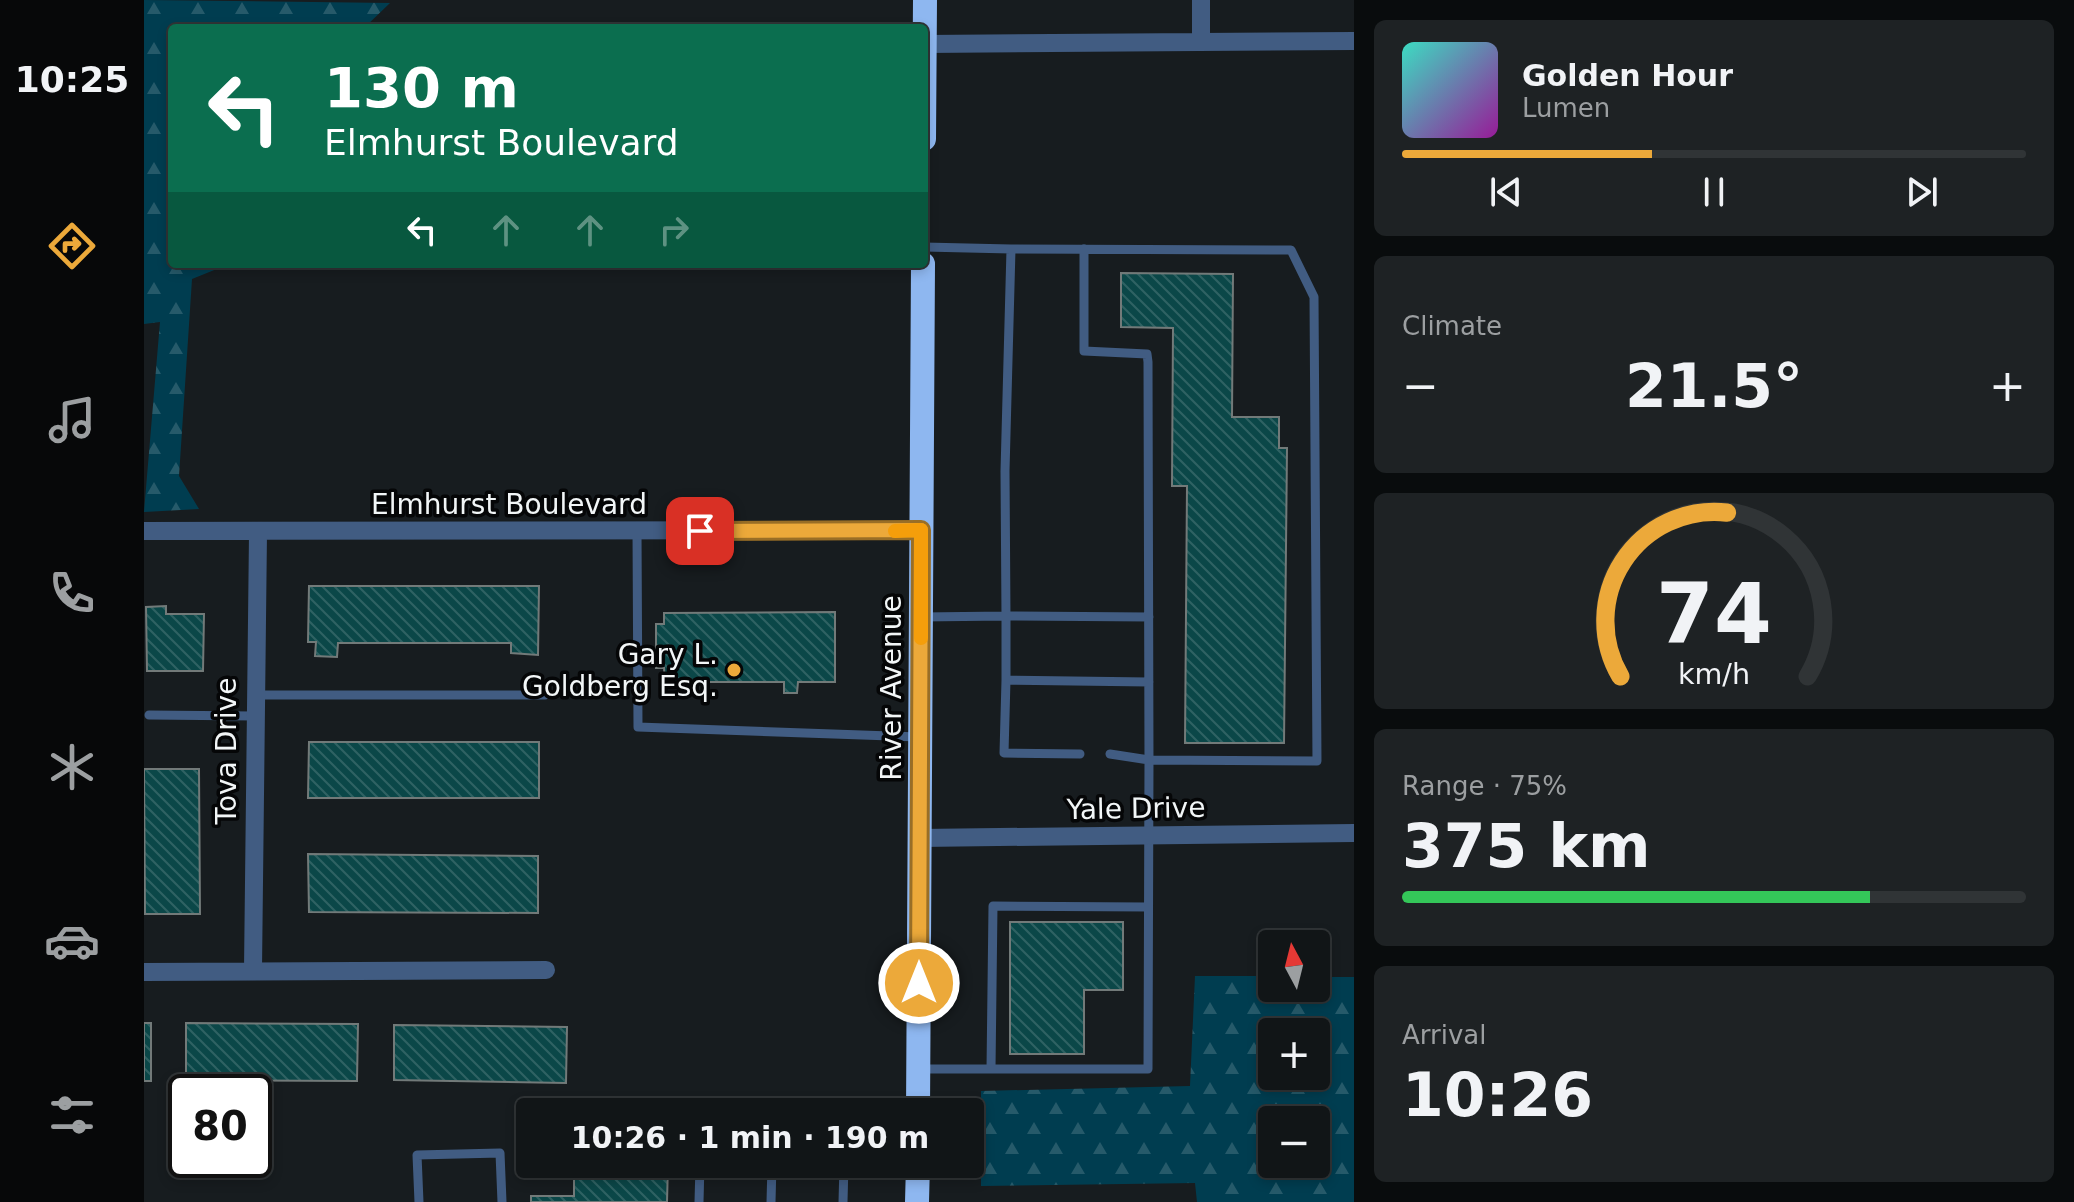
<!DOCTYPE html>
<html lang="en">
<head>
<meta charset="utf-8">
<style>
  :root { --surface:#111517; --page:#1e2224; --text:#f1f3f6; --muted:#9c9fa1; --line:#303436; --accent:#eca93a }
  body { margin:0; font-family:"DejaVu Sans",sans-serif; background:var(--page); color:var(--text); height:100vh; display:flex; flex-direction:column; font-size:30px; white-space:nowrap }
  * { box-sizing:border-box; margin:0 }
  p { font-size:26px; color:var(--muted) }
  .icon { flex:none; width:44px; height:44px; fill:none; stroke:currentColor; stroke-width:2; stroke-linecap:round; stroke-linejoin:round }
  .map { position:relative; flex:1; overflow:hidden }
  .side { display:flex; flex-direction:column; gap:20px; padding:20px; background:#090c0d; width:720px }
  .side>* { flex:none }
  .banner { position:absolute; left:24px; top:24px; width:760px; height:244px; border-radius:8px; box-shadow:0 4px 12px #0003,0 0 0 2px var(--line); background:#0b6e4f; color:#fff; overflow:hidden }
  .needle { width:52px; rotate:353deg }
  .buttons { position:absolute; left:1114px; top:930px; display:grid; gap:16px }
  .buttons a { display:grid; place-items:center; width:72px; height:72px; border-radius:8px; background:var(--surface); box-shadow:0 4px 12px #0003,0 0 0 2px var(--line); font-size:40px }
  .speed { position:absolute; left:24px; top:1074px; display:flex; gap:16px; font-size:40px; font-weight:700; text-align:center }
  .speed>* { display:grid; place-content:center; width:104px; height:104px; border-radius:50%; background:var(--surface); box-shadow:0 4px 12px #0003,0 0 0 2px var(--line); line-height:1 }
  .speed .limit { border:4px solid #111; border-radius:12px; background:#fff; color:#111 }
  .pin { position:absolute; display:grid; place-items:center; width:68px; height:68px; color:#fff; margin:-34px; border-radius:16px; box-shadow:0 4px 12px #0006 }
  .me { position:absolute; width:88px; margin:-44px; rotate:0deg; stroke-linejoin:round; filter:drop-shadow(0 0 6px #0008) }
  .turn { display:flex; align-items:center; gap:28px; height:168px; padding:0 24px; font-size:36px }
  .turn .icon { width:104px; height:104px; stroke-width:2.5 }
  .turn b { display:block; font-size:56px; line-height:68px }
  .lanes { display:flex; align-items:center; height:76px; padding:0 24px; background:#0003; justify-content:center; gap:40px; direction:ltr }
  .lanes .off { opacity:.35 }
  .big { font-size:60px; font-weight:700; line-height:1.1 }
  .side .card { flex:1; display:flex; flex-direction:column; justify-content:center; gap:12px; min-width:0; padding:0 28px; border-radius:12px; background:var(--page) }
  .side .dial { align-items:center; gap:0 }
  .dial svg { height:208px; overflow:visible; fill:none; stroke:var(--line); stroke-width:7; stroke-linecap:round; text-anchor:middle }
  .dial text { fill:var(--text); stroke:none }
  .song { display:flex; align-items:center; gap:24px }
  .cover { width:96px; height:96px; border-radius:12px; background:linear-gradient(135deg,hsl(170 70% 55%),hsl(300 70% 35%)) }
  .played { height:8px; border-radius:4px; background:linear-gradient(90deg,var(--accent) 40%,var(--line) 40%) }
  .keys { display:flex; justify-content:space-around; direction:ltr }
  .heat { display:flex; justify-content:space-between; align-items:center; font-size:44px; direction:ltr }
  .charge { height:12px; border-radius:6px; background:linear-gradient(90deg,#34c759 75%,var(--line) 0) }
  .trip { position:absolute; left:372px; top:1098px; width:468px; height:80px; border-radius:8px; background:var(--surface); box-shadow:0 4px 12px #0003,0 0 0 2px var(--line); font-weight:700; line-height:80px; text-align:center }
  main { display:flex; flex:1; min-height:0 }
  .dock { display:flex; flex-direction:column; width:144px; justify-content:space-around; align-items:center; background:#070809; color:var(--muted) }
  .dock .icon { width:56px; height:56px }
  .dock .selected { color:var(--accent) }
  .dock b { font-size:36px; color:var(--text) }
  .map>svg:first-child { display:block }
</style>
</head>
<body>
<main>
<nav class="dock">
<b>10:25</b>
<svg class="icon selected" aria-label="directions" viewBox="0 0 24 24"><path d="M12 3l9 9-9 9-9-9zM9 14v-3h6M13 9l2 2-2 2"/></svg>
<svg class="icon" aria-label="music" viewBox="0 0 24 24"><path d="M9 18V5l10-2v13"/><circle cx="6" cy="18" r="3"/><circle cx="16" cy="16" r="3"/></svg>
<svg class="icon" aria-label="phone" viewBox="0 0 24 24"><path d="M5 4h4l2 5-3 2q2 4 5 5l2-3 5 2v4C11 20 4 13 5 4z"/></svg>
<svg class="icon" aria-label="climate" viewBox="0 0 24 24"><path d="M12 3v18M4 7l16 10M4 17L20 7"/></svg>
<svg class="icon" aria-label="car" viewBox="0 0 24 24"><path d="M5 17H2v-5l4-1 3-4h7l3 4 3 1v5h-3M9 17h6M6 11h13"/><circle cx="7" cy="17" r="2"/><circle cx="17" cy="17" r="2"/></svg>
<svg class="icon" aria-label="filters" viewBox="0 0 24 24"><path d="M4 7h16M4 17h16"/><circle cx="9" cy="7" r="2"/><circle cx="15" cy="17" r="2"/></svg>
</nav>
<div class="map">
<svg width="1210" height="1202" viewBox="0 0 1210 1202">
  <defs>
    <pattern id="forest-firs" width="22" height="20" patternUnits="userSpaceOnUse" patternTransform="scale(2)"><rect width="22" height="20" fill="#003d50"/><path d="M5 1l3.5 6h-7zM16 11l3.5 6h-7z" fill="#265a6a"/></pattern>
    <pattern id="building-back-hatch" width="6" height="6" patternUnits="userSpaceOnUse" patternTransform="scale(2)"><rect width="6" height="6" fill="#0b4748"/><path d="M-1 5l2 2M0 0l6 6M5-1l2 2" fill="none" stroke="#2f6263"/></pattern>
  </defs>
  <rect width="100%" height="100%" fill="#171c1f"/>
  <path fill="url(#forest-firs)" fill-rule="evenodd" d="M 0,0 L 246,3 L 220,28 L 28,28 L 28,264 L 85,264 L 48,279 L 35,476 L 55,509 L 0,512 L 16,322 L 0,324 Z
    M 1051,976 L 1128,976 L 1128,988 L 1172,988 L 1172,977 L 1210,977 L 1210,1202 L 1053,1202 L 1051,1183 L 837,1186 L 837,1091 L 1046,1086 ZM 1128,1032 L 1172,1032 L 1172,1076 L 1128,1076 ZM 1128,1120 L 1172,1120 L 1172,1164 L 1128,1164 Z"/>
  <path fill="url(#building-back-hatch)" stroke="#727a79" stroke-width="2" d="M 977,273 L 1089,274 L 1088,417 L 1135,417 L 1135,448 L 1143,448 L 1140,743 L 1041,743 L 1043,486 L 1028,486 L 1029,328 L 977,327 Z
    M 165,586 L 395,586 L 394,655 L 367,653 L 367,643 L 194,643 L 193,657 L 171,656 L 172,642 L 164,642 Z
    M 22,606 L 22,614 L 60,614 L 59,671 L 3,671 L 2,607 Z
    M 691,612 L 691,682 L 654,682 L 653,693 L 640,693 L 640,682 L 521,682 L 520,668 L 512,668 L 512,624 L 520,624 L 520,613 Z
    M 165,742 L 395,742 L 395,798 L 164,798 Z
    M 0,769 L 55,769 L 56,914 L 1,914 Z
    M 164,854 L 394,856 L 394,913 L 165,912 Z
    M 866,922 L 979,922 L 979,990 L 940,990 L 940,1054 L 866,1054 Z
    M 0,1023 L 7,1023 L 7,1081 L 0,1081 Z
    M 42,1023 L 214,1024 L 213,1081 L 42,1080 Z
    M 250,1025 L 423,1027 L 422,1083 L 250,1080 Z
    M 430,1164 L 524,1164 L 523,1202 L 387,1202 L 387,1196 L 430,1196 Z"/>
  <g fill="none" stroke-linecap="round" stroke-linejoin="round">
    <path stroke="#415c82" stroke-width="9" d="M 780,247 L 867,249
      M 940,249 L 940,351 L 1003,354 L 1004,362 L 1005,760 L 966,754
      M 493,531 L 494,727 L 775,737
      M 777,617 L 862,616 L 861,471 L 867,249 L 1147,250 L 1170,297 L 1173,761 L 1005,760 L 1004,1069 L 777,1069
      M 1005,617 L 862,616 L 862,680 L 1005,682
      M 862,680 L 860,753 L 936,754
      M 110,695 L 401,695
      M 5,715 L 110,716
      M 847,1069 L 849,906 L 1004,907
      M 275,1202 L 273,1155 L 356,1153 L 358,1202
      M 555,1202 L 556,1164
      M 627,1202 L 628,1164
      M 699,1202 L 700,1164"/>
    <path stroke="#415c82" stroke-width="18" d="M 1057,42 L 1057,0
      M 781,44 L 1210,41
      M 0,531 L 777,530
      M 776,838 L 1210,833
      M 109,969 L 114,533
      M 0,972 L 402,970"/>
    <path stroke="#8eb7f0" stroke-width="24" d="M 780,139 L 781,0
      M 774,1112 L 779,264
      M 773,1202 L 774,1164"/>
  </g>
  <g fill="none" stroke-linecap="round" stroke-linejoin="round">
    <defs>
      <path id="route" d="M 556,531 L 777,530 L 775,983"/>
    </defs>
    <use href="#route" stroke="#996e26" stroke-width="20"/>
    <use href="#route" stroke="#eca93a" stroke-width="14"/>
    <path stroke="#f59e0b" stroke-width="14" d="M 751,531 L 777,530 L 777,638"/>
  </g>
  <circle fill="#eca93a" stroke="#050607" stroke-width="3" cx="590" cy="670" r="8"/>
  <g text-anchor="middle" stroke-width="7" stroke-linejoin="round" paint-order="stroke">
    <g font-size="28" fill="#f2f6f7" stroke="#050607">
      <text x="365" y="514">Elmhurst Boulevard</text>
      <text transform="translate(747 688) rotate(-90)" y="10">River Avenue</text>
      <text transform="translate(82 751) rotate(-90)" y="10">Tova Drive</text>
      <text transform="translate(992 808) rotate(-1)" y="10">Yale Drive</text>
    </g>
    <g font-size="28" fill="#f2f6f7" stroke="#050607" text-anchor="end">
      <text x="574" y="664">Gary L.<tspan x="574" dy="32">Goldberg Esq.</tspan></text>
    </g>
  </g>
</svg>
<div class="buttons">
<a><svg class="needle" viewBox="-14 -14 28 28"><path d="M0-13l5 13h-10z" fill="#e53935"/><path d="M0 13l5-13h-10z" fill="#9c9fa1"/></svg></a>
<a>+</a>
<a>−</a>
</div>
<div class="speed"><div class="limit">80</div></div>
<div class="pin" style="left:556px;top:531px;background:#d93025"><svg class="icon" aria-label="arrive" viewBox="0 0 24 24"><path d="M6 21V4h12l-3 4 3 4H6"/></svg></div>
<svg class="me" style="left:775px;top:983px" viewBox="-20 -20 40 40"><circle r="17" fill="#eca93a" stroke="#fff" stroke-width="3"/><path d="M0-11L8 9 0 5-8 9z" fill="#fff"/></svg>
<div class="trip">10:26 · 1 min · 190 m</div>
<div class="banner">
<div class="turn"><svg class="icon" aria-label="left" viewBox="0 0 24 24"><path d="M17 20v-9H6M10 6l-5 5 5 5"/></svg><div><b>130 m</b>Elmhurst Boulevard</div></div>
<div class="lanes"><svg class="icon" aria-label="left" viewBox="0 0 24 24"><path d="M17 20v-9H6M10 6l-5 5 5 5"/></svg><svg class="icon off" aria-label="ahead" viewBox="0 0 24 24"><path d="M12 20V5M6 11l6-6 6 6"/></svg><svg class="icon off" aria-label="ahead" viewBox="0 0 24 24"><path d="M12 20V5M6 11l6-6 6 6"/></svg><svg class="icon off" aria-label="right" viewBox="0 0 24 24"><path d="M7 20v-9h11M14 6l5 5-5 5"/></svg></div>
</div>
</div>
<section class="side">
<div class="card">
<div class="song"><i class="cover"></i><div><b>Golden Hour</b><p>Lumen</p></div></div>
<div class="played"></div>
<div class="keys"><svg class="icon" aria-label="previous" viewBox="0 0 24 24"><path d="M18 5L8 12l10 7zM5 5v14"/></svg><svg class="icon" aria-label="pause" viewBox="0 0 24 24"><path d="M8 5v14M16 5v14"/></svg><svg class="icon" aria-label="next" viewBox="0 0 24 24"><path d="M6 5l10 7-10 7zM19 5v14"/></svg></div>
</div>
<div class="card"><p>Climate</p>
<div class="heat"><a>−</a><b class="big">21.5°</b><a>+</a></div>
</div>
<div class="card dial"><svg viewBox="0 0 100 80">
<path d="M14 69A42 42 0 1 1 86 69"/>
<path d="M14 69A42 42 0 0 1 55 6" stroke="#eca93a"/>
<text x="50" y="56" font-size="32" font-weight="700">74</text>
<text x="50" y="72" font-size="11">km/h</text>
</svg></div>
<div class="card"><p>Range · 75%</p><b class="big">375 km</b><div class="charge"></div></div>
<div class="card"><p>Arrival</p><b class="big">10:26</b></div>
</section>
</main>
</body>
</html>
